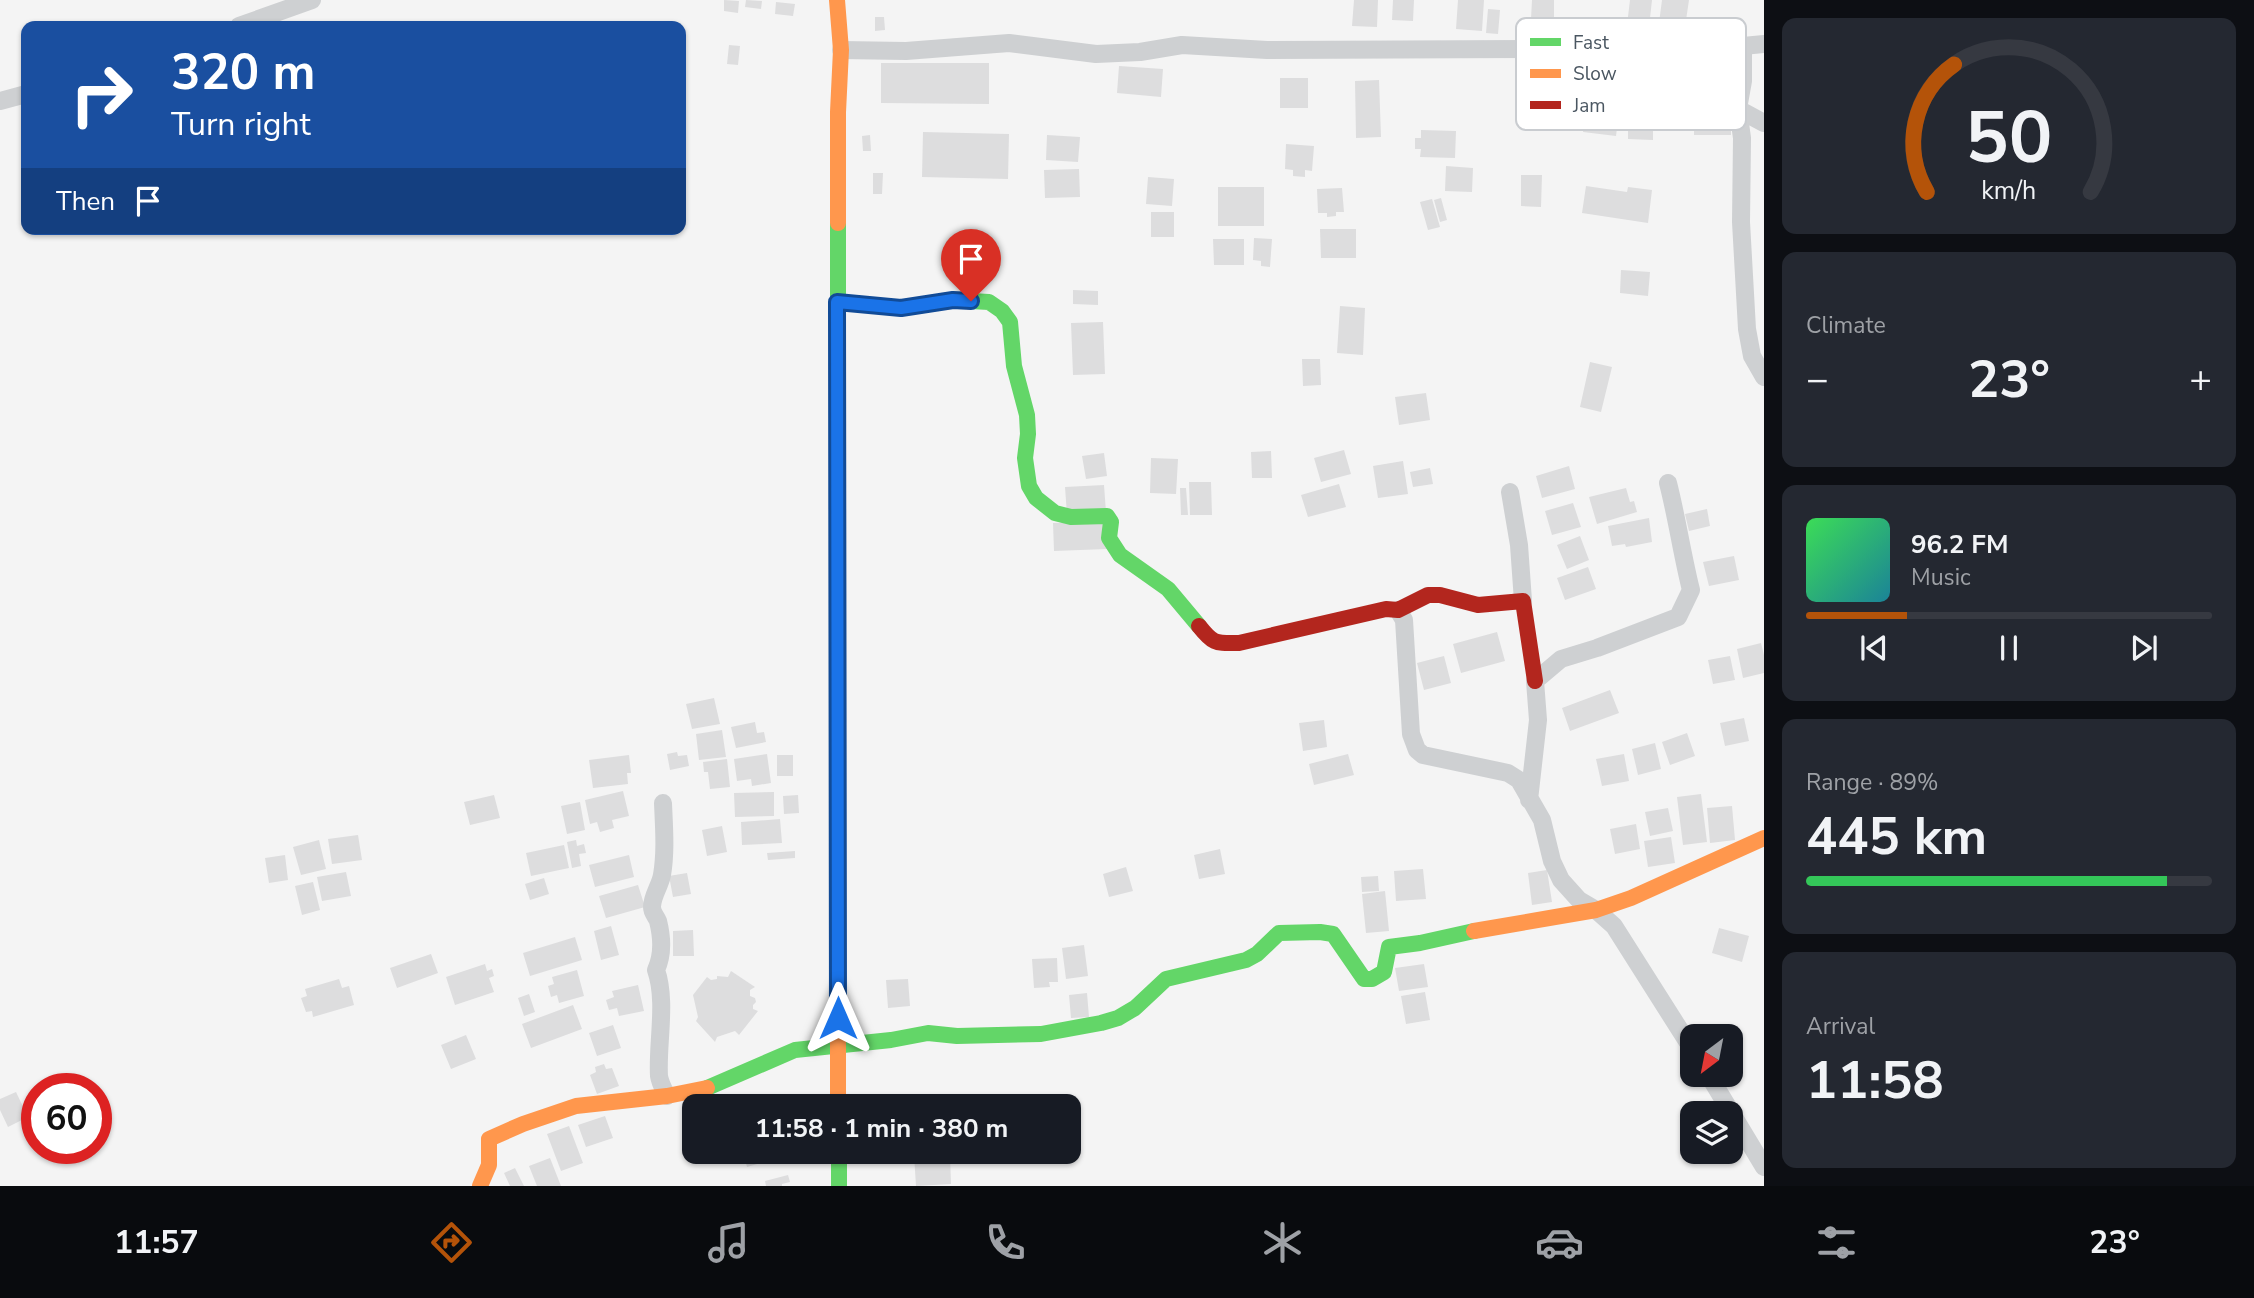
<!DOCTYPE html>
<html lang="en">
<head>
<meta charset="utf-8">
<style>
  :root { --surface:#171b24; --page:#242831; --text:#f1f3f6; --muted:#9ea1a6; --line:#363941; --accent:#b45309 }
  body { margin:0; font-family:"Nunito Sans",sans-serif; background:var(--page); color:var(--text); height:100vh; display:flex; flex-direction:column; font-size:26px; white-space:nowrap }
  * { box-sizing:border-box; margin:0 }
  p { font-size:23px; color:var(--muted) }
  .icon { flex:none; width:38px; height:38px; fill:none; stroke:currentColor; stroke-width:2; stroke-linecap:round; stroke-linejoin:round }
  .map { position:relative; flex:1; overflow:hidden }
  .drawer { display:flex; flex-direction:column; gap:18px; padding:18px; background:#0d0f14; width:490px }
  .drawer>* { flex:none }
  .guide { position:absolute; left:21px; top:21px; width:665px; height:214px; border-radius:14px; box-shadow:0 2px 5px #0004; background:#1a4fa0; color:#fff; overflow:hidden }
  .needle { width:46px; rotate:212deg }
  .tools { position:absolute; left:1680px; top:1024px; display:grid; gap:14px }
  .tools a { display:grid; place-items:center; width:63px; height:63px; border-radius:14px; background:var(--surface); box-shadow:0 2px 5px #0004; font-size:35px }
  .speed { position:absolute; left:21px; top:1073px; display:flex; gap:14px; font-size:35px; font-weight:700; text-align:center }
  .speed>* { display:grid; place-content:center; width:91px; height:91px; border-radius:50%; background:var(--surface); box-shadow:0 2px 5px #0004; line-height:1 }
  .speed .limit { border:10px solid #d22; background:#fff; color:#111 }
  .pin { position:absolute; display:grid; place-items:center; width:60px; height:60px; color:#fff; margin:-72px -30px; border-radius:50% 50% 50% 0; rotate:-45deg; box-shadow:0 0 7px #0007 }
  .pin .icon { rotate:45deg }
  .me { position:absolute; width:77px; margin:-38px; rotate:0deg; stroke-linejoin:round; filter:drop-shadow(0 0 5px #0008) }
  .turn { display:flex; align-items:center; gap:24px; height:147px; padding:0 35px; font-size:32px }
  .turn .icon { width:91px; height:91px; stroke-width:2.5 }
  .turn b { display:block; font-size:49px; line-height:60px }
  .then { display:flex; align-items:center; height:66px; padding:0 35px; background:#0003; gap:14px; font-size:26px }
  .big { font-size:52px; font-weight:700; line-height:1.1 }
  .drawer .tile { flex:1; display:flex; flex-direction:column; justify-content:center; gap:10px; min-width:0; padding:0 24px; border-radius:14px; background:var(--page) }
  .drawer .dial { align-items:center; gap:0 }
  .dial svg { height:182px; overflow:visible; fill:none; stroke:var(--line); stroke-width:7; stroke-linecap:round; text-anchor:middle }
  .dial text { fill:var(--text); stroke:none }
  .song { display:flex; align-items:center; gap:21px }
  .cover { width:84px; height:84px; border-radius:10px; background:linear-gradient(135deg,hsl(130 70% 55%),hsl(190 70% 35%)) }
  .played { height:7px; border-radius:4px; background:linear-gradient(90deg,var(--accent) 25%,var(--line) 25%) }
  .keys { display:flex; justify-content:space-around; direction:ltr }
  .heat { display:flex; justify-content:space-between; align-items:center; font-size:38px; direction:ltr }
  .charge { height:10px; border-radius:5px; background:linear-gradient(90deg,#34c759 89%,var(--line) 0) }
  .trip { position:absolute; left:682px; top:1094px; width:399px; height:70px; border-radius:14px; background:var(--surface); box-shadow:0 2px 5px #0004; font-weight:700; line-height:70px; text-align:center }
  .tabs { display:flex; height:112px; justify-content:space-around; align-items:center; background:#090b0e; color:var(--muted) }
  .tabs .icon { width:49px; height:49px }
  .tabs .selected { color:var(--accent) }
  .tabs b { font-size:32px; color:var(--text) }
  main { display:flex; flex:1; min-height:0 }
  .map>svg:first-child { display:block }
</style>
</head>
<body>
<main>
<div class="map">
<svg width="1764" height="1186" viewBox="0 0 1764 1186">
  <rect width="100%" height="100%" fill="#f4f4f4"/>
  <path fill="#ddddde" d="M 724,0 L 739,1 L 738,13 L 724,11 Z
    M 746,0 L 762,1 L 761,9 L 745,7 Z
    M 1354,0 L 1378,0 L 1377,27 L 1352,26 Z
    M 1393,0 L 1414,0 L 1413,21 L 1392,20 Z
    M 1458,0 L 1484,0 L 1482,31 L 1456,29 Z
    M 1532,0 L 1554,0 L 1554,20 L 1531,19 Z
    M 1630,0 L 1652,0 L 1649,27 L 1627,25 Z
    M 1662,0 L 1689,0 L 1685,27 L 1659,23 Z
    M 776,2 L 795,4 L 793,16 L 775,14 Z
    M 1488,9 L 1500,10 L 1498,34 L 1486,33 Z
    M 875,17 L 884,17 L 885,30 L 875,31 Z
    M 729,45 L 740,46 L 738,65 L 727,64 Z
    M 881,63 L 989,63 L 989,104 L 881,103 Z
    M 1119,66 L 1163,69 L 1161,97 L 1117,93 Z
    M 1280,78 L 1308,78 L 1308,108 L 1280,108 Z
    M 1379,80 L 1381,137 L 1356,138 L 1355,81 Z
    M 1628,102 L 1653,102 L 1653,140 L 1628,139 Z
    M 1586,108 L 1619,113 L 1616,136 L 1583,132 Z
    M 1694,116 L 1731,116 L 1731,135 L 1694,135 Z
    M 1421,130 L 1456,131 L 1455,158 L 1420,157 L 1421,149 L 1415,149 L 1415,138 L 1421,138 Z
    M 923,132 L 1009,134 L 1008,179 L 922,177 Z
    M 870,135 L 871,151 L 863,151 L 862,136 Z
    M 1047,135 L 1080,137 L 1078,162 L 1046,160 Z
    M 1286,144 L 1314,146 L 1312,171 L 1305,170 L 1305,177 L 1293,176 L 1293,170 L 1285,169 Z
    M 1446,166 L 1473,168 L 1472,192 L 1445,191 Z
    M 1079,169 L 1080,197 L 1045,198 L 1044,170 Z
    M 873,173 L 883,173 L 882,194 L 873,194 Z
    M 1521,175 L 1542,175 L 1541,207 L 1521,206 Z
    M 1148,177 L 1174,179 L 1172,206 L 1146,204 Z
    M 1586,186 L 1627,192 L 1628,187 L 1652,190 L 1648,223 L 1582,213 Z
    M 1218,187 L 1264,187 L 1264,226 L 1218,226 Z
    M 1342,188 L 1344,212 L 1336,212 L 1336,216 L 1327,217 L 1327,213 L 1318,213 L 1317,189 Z
    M 1441,198 L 1447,220 L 1440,222 L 1434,200 Z
    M 1432,199 L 1440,227 L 1428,230 L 1420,202 Z
    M 1151,212 L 1174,212 L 1174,237 L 1151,237 Z
    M 1320,229 L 1356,229 L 1356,258 L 1321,258 Z
    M 1254,238 L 1272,239 L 1270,267 L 1261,266 L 1261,261 L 1253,260 Z
    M 1213,239 L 1244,239 L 1244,265 L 1214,265 Z
    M 1621,270 L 1650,272 L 1648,296 L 1620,293 Z
    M 1073,290 L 1098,291 L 1098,305 L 1073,304 Z
    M 1340,306 L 1365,308 L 1363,355 L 1337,353 Z
    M 1103,322 L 1105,374 L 1073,375 L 1071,323 Z
    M 1302,359 L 1320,359 L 1321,385 L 1303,386 Z
    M 1590,362 L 1612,367 L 1601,412 L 1580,407 Z
    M 1426,393 L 1430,420 L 1399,425 L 1395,397 Z
    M 1344,450 L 1351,474 L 1321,482 L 1314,458 Z
    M 1271,451 L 1272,478 L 1252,478 L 1251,452 Z
    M 1104,453 L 1107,476 L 1086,479 L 1082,456 Z
    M 1151,458 L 1178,459 L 1176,494 L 1150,493 Z
    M 1403,461 L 1408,494 L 1378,498 L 1373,466 Z
    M 1569,466 L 1575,489 L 1542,498 L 1536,476 Z
    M 1430,468 L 1433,484 L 1413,487 L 1410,472 Z
    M 1189,482 L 1211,482 L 1212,515 L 1190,515 Z
    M 1339,484 L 1346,507 L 1308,517 L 1301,495 Z
    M 1104,485 L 1106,512 L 1067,515 L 1065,487 Z
    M 1180,488 L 1186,488 L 1188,515 L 1181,515 Z
    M 1626,488 L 1630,502 L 1634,501 L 1637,512 L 1597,524 L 1589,497 Z
    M 1573,503 L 1581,527 L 1552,535 L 1545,511 Z
    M 1707,509 L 1710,526 L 1689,531 L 1685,514 Z
    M 1649,518 L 1652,542 L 1626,547 L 1625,544 L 1612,546 L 1608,526 Z
    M 1106,522 L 1107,549 L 1054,551 L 1053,523 Z
    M 1580,536 L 1589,560 L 1567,569 L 1557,545 Z
    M 1734,556 L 1739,580 L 1709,586 L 1703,562 Z
    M 1588,567 L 1596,589 L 1565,600 L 1557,578 Z
    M 1497,632 L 1505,661 L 1461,673 L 1453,644 Z
    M 1761,643 L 1764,655 L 1764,673 L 1743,678 L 1737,649 Z
    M 1444,656 L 1451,683 L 1424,690 L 1417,663 Z
    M 1730,656 L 1735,680 L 1713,684 L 1708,660 Z
    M 1610,690 L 1619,713 L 1570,731 L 1562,708 Z
    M 714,698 L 720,724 L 692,729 L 686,704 Z
    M 1744,718 L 1749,741 L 1725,746 L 1720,723 Z
    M 1324,720 L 1327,747 L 1303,751 L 1299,723 Z
    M 755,722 L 757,733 L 764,732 L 766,742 L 736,748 L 731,727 Z
    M 722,730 L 726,757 L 699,760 L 696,734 Z
    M 1687,733 L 1695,756 L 1670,765 L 1662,742 Z
    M 1655,743 L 1661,769 L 1638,775 L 1632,749 Z
    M 677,752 L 678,756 L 687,755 L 689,766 L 670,770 L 667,754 Z
    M 767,754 L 771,783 L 752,786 L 751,779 L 737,781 L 734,759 Z
    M 1348,754 L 1354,775 L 1314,785 L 1309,764 Z
    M 1624,754 L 1629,781 L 1602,786 L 1596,759 Z
    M 629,755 L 631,773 L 627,773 L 628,784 L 593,788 L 589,760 Z
    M 777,755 L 793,755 L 793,776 L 777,776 Z
    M 727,759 L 730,787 L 710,789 L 708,772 L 704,772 L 703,762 Z
    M 623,791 L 629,816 L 612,820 L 614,828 L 600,832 L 597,822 L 590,824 L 585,800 Z
    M 774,792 L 774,816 L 735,817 L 734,793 Z
    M 1701,794 L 1707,842 L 1683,845 L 1677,797 Z
    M 494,795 L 500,818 L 470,825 L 464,802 Z
    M 798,795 L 799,813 L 784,814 L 783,796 Z
    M 580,802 L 585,830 L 567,834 L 561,806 Z
    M 1732,806 L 1735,840 L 1710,843 L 1707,808 Z
    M 1668,808 L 1673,831 L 1650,836 L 1645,812 Z
    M 780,819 L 782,843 L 742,845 L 741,822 Z
    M 1636,824 L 1640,849 L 1615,854 L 1610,829 Z
    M 722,826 L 727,852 L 707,856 L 702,830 Z
    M 358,835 L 362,860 L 332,864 L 328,839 Z
    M 1671,837 L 1675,863 L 1648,867 L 1644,841 Z
    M 319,840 L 326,869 L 301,875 L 293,847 Z
    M 576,840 L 577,846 L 584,844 L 586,853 L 579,854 L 581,866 L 572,868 L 567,842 Z
    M 564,845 L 569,868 L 531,876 L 526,853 Z
    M 1220,849 L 1225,874 L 1199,879 L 1194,855 Z
    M 795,851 L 795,858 L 768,860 L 767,853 Z
    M 285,855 L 288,880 L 269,883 L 265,858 Z
    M 629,855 L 634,877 L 595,887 L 589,865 Z
    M 1126,867 L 1133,891 L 1109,897 L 1103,874 Z
    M 1423,869 L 1426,899 L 1396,901 L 1394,871 Z
    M 1547,870 L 1552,902 L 1532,905 L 1528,873 Z
    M 346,872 L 351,896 L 322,901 L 317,877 Z
    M 687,873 L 691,894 L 673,897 L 669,876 Z
    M 1378,876 L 1379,891 L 1362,892 L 1361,877 Z
    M 544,878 L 549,894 L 530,900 L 525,884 Z
    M 313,882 L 320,910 L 302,915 L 295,886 Z
    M 638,885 L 645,907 L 606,918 L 599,896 Z
    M 1385,891 L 1389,931 L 1366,933 L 1362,894 Z
    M 611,926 L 619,955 L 601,960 L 594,931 Z
    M 1719,928 L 1749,936 L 1742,962 L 1712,953 Z
    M 693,930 L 694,956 L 673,956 L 673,931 Z
    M 575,937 L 582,960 L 530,976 L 523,953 Z
    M 1084,945 L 1088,976 L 1066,979 L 1062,948 Z
    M 431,954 L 438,973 L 397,988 L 390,968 Z
    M 1057,958 L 1058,982 L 1049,982 L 1050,987 L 1034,988 L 1032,959 Z
    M 485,964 L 487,971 L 492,969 L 494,976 L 489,978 L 494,992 L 455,1005 L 446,977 Z
    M 1424,964 L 1428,987 L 1399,991 L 1395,968 Z
    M 577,970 L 584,996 L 559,1003 L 557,995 L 551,997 L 548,986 L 554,984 L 552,977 Z
    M 731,971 L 755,987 L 750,990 L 750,996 L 755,998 L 756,1002 L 753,1005 L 753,1009 L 758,1011 L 739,1035 L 735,1031 L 717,1037 L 715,1042 L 696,1021 L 698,1017 L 693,995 L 707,977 L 711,980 L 717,979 L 717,976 L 728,977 Z
    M 339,979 L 342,988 L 349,986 L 354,1005 L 313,1017 L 312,1011 L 306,1012 L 301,998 L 307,996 L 305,989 Z
    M 908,979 L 910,1006 L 888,1008 L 886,980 Z
    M 638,985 L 644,1011 L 619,1016 L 617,1008 L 609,1010 L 606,1000 L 614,997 L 612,991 Z
    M 1425,992 L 1430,1020 L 1406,1024 L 1401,996 Z
    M 1087,993 L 1089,1017 L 1071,1018 L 1069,995 Z
    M 529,994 L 535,1012 L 524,1016 L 518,998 Z
    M 573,1005 L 582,1029 L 531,1048 L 522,1024 Z
    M 613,1025 L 621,1048 L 597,1056 L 589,1033 Z
    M 466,1035 L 476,1059 L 451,1069 L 441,1045 Z
    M 604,1064 L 606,1069 L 612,1068 L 619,1086 L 597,1094 L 590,1075 L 596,1072 L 595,1067 Z
    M 74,1073 L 85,1088 L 67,1088 L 62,1081 Z
    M 16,1092 L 28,1117 L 8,1127 L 0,1110 L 0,1099 Z
    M 605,1116 L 613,1138 L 586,1147 L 578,1125 Z
    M 569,1126 L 583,1163 L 561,1171 L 547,1134 Z
    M 1688,1128 L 1692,1129 L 1692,1152 L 1711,1152 L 1708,1161 L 1681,1154 Z
    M 743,1152 L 787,1152 L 788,1155 L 747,1167 Z
    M 923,1152 L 942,1152 L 942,1156 L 950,1156 L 951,1184 L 916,1186 L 914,1155 L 923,1155 Z
    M 550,1158 L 561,1186 L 537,1186 L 529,1166 Z
    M 515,1168 L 524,1186 L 510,1186 L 504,1173 Z
    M 788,1175 L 790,1182 L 782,1184 L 782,1186 L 766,1186 L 765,1181 Z"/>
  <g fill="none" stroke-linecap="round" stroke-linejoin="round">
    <path stroke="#ced0d2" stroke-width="18" d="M 239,26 L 312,0
      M 1743,46 L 1764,44
      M 841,50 L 906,51 L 1009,43 L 1096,54 L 1140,52 L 1182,45 L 1267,50 L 1557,49 L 1635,53 L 1743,46 L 1743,81 L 1738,109 L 1764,123
      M 0,101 L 26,94
      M 1738,109 L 1742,138 L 1741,222 L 1747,329 L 1752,356 L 1764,377
      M 1510,492 L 1519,545 L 1523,601
      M 1398,610 L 1404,620 L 1411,734 L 1417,750 L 1423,755 L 1508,773 L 1519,780 L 1542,820 L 1552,861 L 1561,880 L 1579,900 L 1596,910 L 1614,926 L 1692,1049
      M 1529,800 L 1538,720 L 1535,681 L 1561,659 L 1597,648 L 1678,617 L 1691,590 C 1682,554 1677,518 1668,483
      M 663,803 C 664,828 666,851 662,875 C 660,886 652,896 652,907 C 652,913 656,916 658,921 C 662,937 663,955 656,970 C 667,1001 657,1044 659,1076 C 660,1083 664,1090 667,1096
      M 1708,1074 L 1764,1167"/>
    <path stroke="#63d668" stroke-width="16" d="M 837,302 L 901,308 L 953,300 L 989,302 L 1002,311 L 1010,322 L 1014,366 L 1027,415 L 1028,434 L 1025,458 L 1029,486 L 1036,498 L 1055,513 L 1071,517 L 1107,516 L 1111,522 L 1109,538 L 1120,555 L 1168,589 L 1199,626
      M 838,844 L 838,223
      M 707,1088 L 795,1050 L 891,1040 L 928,1033 L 957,1036 L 1041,1034 L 1101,1023 L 1118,1018 L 1135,1008 L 1166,979 L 1246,960 L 1257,954 L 1279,933 L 1320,932 L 1333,934 L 1364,979 L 1372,979 L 1384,972 L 1389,947 L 1420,943 L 1474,931
      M 839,1152 L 839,1186"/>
    <path stroke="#ff974d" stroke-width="16" d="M 837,0 L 841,50 L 838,112 L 838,223
      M 1474,931 L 1596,910 L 1631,898 L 1764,838
      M 838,1011 L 838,1106
      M 480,1186 L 489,1165 L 489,1139 L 523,1124 L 576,1106 L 667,1096 L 707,1088"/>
    <path stroke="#b3261e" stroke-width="16" d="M 1199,626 C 1214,645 1216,643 1239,643 L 1386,609 L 1398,610 L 1428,595 L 1440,595 L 1478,605 L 1523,601 L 1535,681
      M 838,844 L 838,1011"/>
  </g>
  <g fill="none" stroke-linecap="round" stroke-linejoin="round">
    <defs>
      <path id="route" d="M 838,1018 L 837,302 L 901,308 L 953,300 L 971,301"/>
    </defs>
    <use href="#route" stroke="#114b97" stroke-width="18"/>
    <use href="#route" stroke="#1a73e8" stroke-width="12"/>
  </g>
  <rect x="1516" y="18" width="230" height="112" rx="10" fill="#fff" stroke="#c9ccd0" stroke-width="2"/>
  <rect x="1530" y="38" width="31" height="8" fill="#63d668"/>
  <rect x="1530" y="69" width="31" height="9" fill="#ff974d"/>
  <rect x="1530" y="101" width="31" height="8" fill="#b3261e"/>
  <g font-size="19" fill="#4a5661">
    <text x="1573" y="49">Fast</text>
    <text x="1573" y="80">Slow</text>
    <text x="1573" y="112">Jam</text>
  </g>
</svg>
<div class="tools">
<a><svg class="needle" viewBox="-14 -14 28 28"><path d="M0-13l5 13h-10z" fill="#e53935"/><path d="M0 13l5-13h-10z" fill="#9ea1a6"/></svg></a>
<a><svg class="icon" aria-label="layers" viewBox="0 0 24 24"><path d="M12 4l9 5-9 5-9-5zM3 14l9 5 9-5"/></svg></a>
</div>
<div class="speed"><div class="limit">60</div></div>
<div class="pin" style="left:971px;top:301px;background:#d93025"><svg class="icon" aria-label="arrive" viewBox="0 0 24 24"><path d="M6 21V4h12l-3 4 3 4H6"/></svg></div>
<svg class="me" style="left:838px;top:1018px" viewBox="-20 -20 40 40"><path d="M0-17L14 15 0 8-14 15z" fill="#1a73e8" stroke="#fff" stroke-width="4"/></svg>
<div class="trip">11:58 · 1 min · 380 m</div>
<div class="guide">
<div class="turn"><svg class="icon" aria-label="right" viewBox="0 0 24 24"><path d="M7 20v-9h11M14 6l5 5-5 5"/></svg><div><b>320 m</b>Turn right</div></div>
<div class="then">Then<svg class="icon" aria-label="arrive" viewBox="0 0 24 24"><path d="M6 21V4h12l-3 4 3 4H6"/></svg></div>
</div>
</div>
<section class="drawer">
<div class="tile dial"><svg viewBox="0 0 100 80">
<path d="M14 69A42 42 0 1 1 86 69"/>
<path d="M14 69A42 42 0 0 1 26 13" stroke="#b45309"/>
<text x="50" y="56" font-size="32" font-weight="700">50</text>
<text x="50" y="72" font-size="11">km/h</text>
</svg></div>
<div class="tile"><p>Climate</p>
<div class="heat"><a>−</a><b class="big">23°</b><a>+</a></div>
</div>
<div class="tile">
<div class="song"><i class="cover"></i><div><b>96.2 FM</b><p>Music</p></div></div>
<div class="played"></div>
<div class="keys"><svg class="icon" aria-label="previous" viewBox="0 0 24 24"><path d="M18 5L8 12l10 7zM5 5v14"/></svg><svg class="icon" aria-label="pause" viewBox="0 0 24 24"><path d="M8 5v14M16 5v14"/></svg><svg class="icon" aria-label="next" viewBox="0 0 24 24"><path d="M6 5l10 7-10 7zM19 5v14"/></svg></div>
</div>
<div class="tile"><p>Range · 89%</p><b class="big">445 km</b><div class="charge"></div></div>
<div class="tile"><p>Arrival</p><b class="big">11:58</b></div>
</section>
</main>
<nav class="tabs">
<b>11:57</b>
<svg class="icon selected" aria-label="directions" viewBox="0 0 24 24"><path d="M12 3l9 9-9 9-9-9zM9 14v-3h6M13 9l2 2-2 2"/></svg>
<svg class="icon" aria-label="music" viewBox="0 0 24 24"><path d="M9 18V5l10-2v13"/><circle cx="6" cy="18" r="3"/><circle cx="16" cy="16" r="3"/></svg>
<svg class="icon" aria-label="phone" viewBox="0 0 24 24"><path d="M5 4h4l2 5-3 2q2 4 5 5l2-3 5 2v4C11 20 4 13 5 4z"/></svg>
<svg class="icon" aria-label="climate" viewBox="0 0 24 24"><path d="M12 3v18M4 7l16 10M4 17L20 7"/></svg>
<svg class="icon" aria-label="car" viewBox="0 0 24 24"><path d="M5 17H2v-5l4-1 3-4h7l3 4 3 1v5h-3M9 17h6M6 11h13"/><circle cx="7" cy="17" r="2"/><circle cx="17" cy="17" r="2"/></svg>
<svg class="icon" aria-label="filters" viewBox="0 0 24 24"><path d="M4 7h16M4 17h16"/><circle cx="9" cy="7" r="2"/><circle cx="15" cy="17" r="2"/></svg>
<b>23°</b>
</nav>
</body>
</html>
